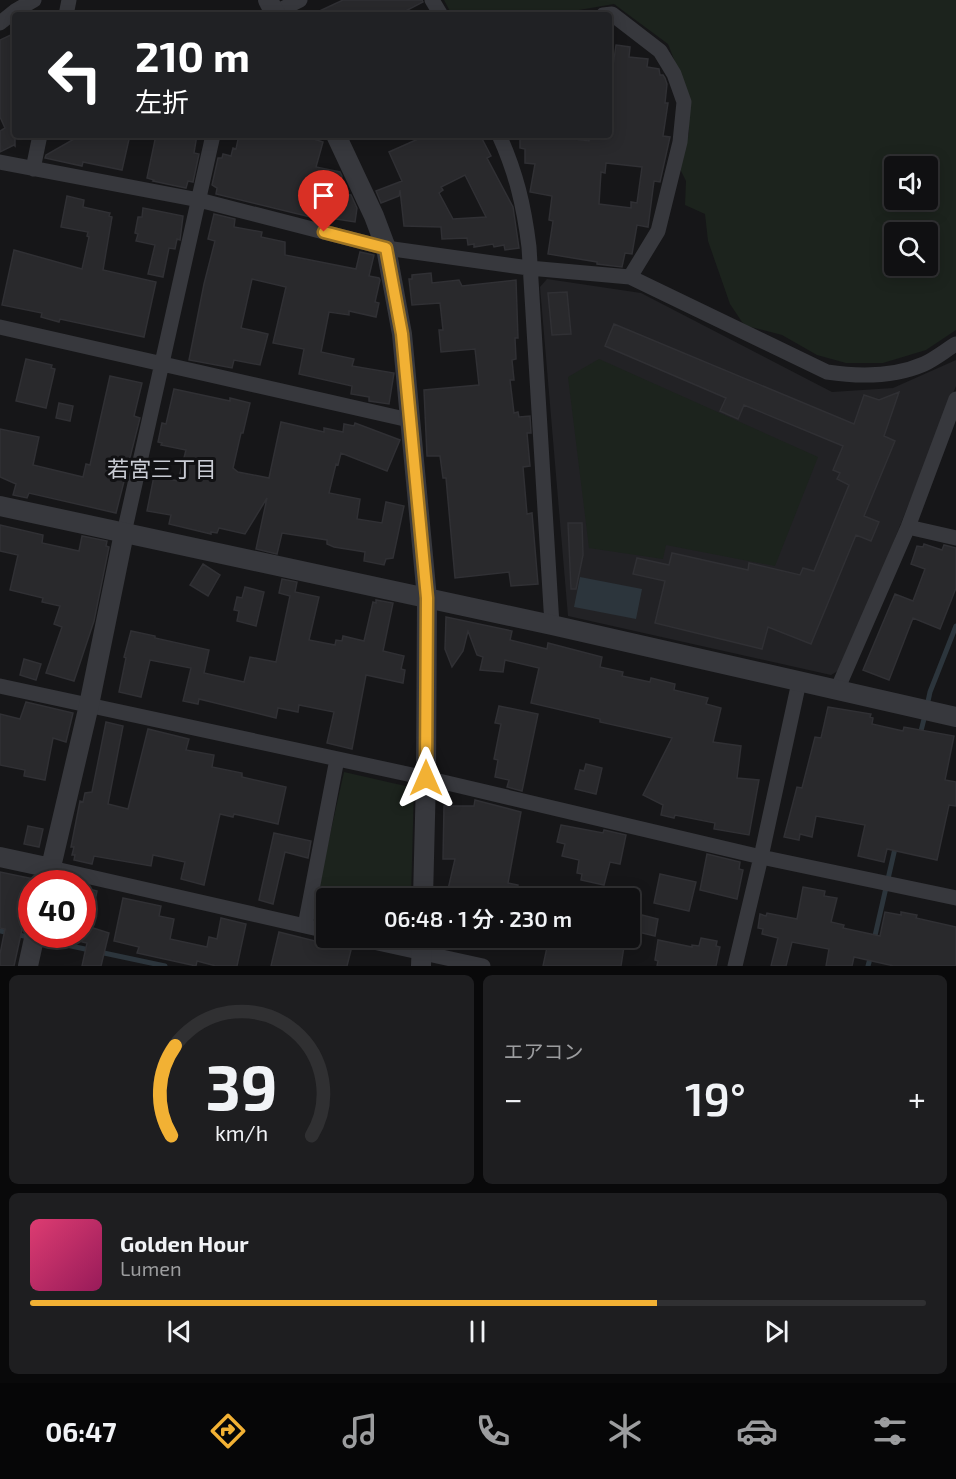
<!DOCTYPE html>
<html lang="ja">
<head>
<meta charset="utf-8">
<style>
  :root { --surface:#101012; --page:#1e1e20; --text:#f1f3f6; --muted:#9c9d9f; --line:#303032; --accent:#f2b134 }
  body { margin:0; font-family:"Exo 2","Noto Sans JP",sans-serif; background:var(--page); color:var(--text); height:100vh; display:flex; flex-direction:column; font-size:22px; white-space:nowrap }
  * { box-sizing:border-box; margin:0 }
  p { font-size:20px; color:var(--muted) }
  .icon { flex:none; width:33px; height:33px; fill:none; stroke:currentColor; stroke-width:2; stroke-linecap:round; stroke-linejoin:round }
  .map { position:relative; height:966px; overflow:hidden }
  .sheet { display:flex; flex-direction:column; gap:9px; padding:9px; background:#09090a; flex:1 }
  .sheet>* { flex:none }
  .hud { position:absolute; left:12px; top:12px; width:600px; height:126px; border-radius:6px; box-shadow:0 3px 15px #0003,0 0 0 2px var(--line); background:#202124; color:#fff; overflow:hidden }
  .controls { position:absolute; left:884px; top:156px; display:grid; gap:12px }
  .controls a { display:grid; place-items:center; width:54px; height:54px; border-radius:6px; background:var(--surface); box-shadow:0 3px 15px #0003,0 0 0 2px var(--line); font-size:30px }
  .speed { position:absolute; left:18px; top:870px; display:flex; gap:12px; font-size:30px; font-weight:700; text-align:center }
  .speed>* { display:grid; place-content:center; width:78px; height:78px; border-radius:50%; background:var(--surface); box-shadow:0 3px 15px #0003,0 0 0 2px var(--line); line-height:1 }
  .speed .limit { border:9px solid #d22; background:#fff; color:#111 }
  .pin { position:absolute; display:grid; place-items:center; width:51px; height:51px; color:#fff; margin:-62px -26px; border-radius:50% 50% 50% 0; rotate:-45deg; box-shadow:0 0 6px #0007 }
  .pin .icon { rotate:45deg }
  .me { position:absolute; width:66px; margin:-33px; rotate:0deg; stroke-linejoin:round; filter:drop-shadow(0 0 4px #0008) }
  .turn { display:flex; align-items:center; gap:21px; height:126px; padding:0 24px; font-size:27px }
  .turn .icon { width:78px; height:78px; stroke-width:2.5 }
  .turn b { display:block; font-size:42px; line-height:51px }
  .big { font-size:45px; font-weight:600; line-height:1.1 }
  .sheet .widget { flex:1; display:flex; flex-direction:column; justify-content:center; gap:9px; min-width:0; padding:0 21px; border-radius:9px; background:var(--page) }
  .sheet .dial { align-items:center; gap:0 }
  .dial svg { height:156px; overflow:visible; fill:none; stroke:var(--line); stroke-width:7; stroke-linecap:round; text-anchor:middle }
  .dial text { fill:var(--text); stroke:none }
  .song { display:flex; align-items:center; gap:18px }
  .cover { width:72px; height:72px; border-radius:9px; background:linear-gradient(135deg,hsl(340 70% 55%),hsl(330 70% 35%)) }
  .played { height:6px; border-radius:3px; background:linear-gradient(90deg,var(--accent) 70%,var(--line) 70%) }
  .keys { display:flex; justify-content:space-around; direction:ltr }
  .heat { display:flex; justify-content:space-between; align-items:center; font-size:33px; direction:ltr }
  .sheet .tiles { flex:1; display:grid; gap:9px; grid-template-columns:1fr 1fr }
  .widget:last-child { grid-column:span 2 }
  .trip { position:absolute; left:316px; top:888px; width:324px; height:60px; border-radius:6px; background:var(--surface); box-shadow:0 3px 15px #0003,0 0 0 2px var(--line); font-weight:600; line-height:60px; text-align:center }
  .tabs { display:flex; height:96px; justify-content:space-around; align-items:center; background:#060607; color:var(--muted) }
  .tabs .icon { width:42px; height:42px }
  .tabs .active { color:var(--accent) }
  .tabs b { font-size:27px; color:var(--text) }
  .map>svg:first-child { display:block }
</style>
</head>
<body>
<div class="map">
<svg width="956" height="966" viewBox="0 0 956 966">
  <rect width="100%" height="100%" fill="#161618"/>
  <path fill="#222225" d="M 547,279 L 641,293 L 832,392 L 893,388 L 956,360 L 956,386 L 843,668 L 831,675 L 568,616 L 540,287 Z"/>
  <path fill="#1c231d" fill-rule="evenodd" d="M 444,0 L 956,0 L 956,330 L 926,350 L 883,363 L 846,363 L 817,355 L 782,335 L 747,326 L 742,322 L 730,304 L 708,241 L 705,214 L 685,205 L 686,181 L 679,167 L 689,133 L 689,98 L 668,44 L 614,4 L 550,15 L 452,15 ZM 894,166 L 927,166 L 927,200 L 894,200 ZM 894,232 L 927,232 L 927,266 L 894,266 Z
    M 599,359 L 818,457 L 775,566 L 666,545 L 663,559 L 589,548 L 568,377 Z
    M 344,772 L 414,788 L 411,898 L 327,898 L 327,918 L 312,915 Z"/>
  <path fill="#2c353c" d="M 580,577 L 642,589 L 636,619 L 574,607 Z"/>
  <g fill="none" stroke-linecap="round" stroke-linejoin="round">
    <path stroke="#2c353c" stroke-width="5" d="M 927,706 L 930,692 L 956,626
      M 920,735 L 925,715
      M 0,931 L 165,966
      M 874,940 L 896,844
      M 868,966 L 871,955"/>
  </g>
  <path fill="#29292c" stroke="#303034" stroke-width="1.5" fill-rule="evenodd" d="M 343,0 L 422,0 L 423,2 L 398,15 L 311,15 Z
    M 15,33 L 15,146 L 14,145 L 0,152 L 0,131 L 5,128 L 0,117 L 0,40 Z
    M 616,45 L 630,47 L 629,57 L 648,59 L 647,67 L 659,69 L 660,75 L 663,75 L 665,78 L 667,84 L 665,103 L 668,103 L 663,136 L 670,137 L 660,182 L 654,181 L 648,227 L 637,225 L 632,254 L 625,253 L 622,267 L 597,264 L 597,262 L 548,254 L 553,221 L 549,220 L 552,196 L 530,192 L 535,164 L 525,163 L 525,149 L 520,148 L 520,135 L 544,135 L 589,141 L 590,135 L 609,135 L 609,94 ZM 606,163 L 642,167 L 637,203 L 631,202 L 631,208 L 599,204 L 601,172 L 605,173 Z
    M 81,135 L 130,135 L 122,170 L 83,162 L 82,166 L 45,158 L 46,155 Z
    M 156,135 L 197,135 L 194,153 L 199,154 L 193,182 L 188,181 L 186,188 L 153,181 L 154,180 L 147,178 Z
    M 239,135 L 301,135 L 323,142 L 316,167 L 340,172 L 342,176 L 339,193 L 351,195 L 357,208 L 355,222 L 323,217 L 323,220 L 216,194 L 217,188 L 212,185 L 218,158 L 222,158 L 223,154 L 231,156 L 233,148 L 236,149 Z
    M 427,135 L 480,135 L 491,156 L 487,158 L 513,207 L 519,248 L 505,250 L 504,245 L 494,247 L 493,244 L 474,247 L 474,244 L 468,245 L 467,238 L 442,239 L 441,227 L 404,226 L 400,190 L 399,196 L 381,203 L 376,191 L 402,181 L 389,152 ZM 465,175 L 486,217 L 453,219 L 439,193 L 443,190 L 441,187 Z
    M 67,196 L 84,200 L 83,207 L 110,213 L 109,216 L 112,217 L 103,270 L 156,282 L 144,337 L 60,319 L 59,322 L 41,317 L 42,313 L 2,305 L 14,250 L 82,269 L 89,237 L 87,236 L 88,232 L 61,227 Z
    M 143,208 L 183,216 L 180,240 L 177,239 L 175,249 L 169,248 L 163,277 L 148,274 L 155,245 L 136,241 L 138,234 L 135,233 L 138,217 L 142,217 Z
    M 214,214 L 235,219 L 234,227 L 262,232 L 261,237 L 285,242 L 285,255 L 356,269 L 360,252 L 374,255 L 369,276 L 379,278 L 380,280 L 375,302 L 379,303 L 376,317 L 349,311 L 349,315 L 329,312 L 321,352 L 354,359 L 352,366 L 394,373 L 389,404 L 369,401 L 369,397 L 351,394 L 352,386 L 299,374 L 304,349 L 273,343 L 286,287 L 252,279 L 241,328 L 268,334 L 260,365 L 234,360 L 232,368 L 189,360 L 204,284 L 215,241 L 208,239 Z
    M 431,273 L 432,283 L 459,280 L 462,286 L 516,280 L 518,338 L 515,338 L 516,359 L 512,360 L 514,380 L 510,380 L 514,413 L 518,412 L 519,417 L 530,416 L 531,433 L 527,433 L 530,466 L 523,467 L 527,514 L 532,513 L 538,584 L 511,586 L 509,572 L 455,578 L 446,478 L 443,478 L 440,456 L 427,456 L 424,390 L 479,385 L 475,349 L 441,352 L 439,330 L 443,330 L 440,303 L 412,305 L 409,279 L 412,279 L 412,275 Z
    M 567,292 L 571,334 L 552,335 L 548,293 Z
    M 614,324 L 854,424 L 864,395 L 879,400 L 899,392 L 884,436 L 895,441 L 864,516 L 879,522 L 871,541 L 856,535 L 811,644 L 768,627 L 762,649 L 655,623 L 665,581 L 633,574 L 637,558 L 669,565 L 672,553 L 748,570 L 749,563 L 800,575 L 803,568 L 814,571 L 849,485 L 837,479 L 840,473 L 833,470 L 843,446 L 744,405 L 738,419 L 720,411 L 726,398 L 605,346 Z
    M 26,359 L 52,365 L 51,368 L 55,369 L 46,408 L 16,401 Z
    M 110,376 L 142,383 L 134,416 L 140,418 L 116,513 L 29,493 L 27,498 L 13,495 L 16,484 L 0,477 L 0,429 L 39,437 L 33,465 L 83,477 L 86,464 L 90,465 Z
    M 174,389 L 230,401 L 230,398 L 250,403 L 243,433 L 241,433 L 233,468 L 238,472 L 269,478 L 281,422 L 324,432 L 324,428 L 343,432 L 344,424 L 354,426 L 355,423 L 400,440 L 387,471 L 341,453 L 338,465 L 336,464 L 329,493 L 360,499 L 357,519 L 382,523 L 386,502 L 404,506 L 393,558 L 386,559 L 384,565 L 364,561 L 365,552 L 334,547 L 327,544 L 327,540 L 282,533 L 277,554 L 256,549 L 267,498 L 245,534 L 219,528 L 217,533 L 211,532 L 211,534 L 169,524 L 171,515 L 147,511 L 154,476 L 178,481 L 186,450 L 161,445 L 162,443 L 158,442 L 162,423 L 166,424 Z
    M 59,403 L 73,406 L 70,421 L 56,418 Z
    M 568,523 L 582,523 L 583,555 L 576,589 L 571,589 Z
    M 0,525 L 43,535 L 42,543 L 79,551 L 82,536 L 107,541 L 106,546 L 109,547 L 94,621 L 74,681 L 46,673 L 62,627 L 54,624 L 60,606 L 42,602 L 43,598 L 10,590 L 18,555 L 0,551 Z
    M 924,544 L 942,550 L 944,545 L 956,548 L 956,588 L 940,629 L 913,618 L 889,680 L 863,670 L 895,594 L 913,601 L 925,569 L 911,564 L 917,546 L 923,547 Z
    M 203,564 L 220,575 L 208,596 L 190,585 Z
    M 282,579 L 297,582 L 295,592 L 319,597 L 309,640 L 335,645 L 336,640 L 342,641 L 343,636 L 364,641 L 373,602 L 376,603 L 376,600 L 393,603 L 383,651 L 404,656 L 401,669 L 405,670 L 403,683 L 366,675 L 352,749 L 327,743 L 334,712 L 299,705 L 298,712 L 278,708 L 276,718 L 199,699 L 198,704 L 183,701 L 191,668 L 150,660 L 141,697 L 119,692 L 126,658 L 124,657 L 131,631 L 155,636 L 155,638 L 209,650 L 204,673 L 244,682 L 250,657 L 276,662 L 290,596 L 279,593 Z
    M 245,587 L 264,592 L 256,626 L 237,621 L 239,611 L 234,610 L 237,597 L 242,598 Z
    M 446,617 L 512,631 L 510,640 L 547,649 L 548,643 L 602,657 L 600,667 L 623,672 L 622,676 L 650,682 L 651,678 L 675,684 L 674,690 L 708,698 L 706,704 L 721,708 L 713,742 L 741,746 L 737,778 L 759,780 L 749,835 L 714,829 L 715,823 L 675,815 L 674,818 L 661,815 L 663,805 L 643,795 L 672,738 L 600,722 L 600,719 L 531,703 L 539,668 L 505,660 L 503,672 L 480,670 L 483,657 L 477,655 L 468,631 L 463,651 L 452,667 L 445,649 Z
    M 24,659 L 41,664 L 36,680 L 20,675 Z
    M 26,702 L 73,713 L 66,742 L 53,738 L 45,780 L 24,776 L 25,770 L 0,765 L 0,714 L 20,719 Z
    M 499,706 L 538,714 L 522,791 L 507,787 L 509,780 L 495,777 L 498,760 L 494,759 L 501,724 L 495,723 Z
    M 828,707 L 871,714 L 870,717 L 873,718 L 872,724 L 903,731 L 904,727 L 954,736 L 945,780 L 956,782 L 956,806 L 949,805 L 937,860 L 887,849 L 884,862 L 858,856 L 865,825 L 816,816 L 812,837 L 800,834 L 799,840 L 784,837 L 797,787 L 802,788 L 815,737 L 821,738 Z
    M 106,722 L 123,726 L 108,804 L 128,809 L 148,729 L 189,739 L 186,750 L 214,755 L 212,767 L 242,773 L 242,777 L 286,787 L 278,824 L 234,814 L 233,817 L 220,814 L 204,885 L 181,879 L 185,862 L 153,855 L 151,866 L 94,856 L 92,864 L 74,860 L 75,855 L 72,855 L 74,847 L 71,847 L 80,801 L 83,802 L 85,793 L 92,792 Z
    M 586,764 L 602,768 L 596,794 L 575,789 L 580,770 L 584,771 Z
    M 475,800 L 521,812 L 508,883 L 518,885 L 515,898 L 446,898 L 455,859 L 443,859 L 444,806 L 474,806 Z
    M 561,825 L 603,833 L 604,830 L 626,835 L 620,864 L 610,862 L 604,885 L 581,880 L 582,874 L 577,873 L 579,860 L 562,856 L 565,844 L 557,842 Z
    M 28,826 L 43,829 L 39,847 L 24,844 Z
    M 274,833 L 311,841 L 308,858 L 285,852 L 273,904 L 259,900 Z
    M 707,854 L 740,862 L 739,869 L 743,870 L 737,899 L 700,890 Z
    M 0,872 L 34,879 L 32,884 L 14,966 L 0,966 L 0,954 L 5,929 L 0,928 Z
    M 660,874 L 696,882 L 689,911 L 654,903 Z
    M 82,887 L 97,891 L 90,927 L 109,933 L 101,966 L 82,966 L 87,943 L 82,942 Z
    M 803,887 L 825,891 L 824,896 L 837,898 L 831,922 L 844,925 L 843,928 L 880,936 L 885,912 L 901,915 L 901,912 L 917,915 L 916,918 L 956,927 L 956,966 L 894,966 L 854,957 L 852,966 L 826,966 L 829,949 L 792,942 L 786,966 L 771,966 L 778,938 L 762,934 L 763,929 L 758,928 L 760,914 L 766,916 L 767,913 L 797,919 Z
    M 123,898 L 161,906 L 159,916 L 174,919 L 170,939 L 207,947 L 209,937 L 217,939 L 221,918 L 246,924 L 237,966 L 216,966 L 197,961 L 196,966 L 137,953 L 139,947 L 114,941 Z
    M 642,915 L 658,919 L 655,936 L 638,932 Z
    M 279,932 L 351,950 L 347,966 L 271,966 Z
    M 549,938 L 565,938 L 606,946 L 607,938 L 625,940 L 621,966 L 543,966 Z
    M 701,938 L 717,941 L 716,946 L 720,947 L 716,966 L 657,966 L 658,961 L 655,960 L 658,940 L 692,947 L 692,945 L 699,946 Z"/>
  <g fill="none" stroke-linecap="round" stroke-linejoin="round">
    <path stroke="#37383d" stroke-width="15" d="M 432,0 L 441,15
      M 66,15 L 69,0
      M 270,15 L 300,0
      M 603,15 L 612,14 L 660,51 L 674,74 L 684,102 L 680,142 L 658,231 L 630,277
      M 0,23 L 15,11 L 34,0
      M 499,135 C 516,172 524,206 529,247 L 552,625
      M 0,162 L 199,200 L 386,248 L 529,268 L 630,277 L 827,372 C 860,377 894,377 924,364 C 935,359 946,350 956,344
      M 33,169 L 40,135
      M 0,327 L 409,420
      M 908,527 L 956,538
      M 124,533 L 213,135
      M 0,686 L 426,778 L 761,857 L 956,898
      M 837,690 L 908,527 L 956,399
      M 51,868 L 327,931
      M 305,926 L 337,759
      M 355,938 L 483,966
      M 735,966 L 761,857 L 799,682"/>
    <path stroke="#37383d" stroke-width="20" d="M 268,0 L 276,15
      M 336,135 L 374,216 L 386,248 L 402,334 L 427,598 L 426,778 L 423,898
      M 0,506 L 552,625 L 956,717
      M 0,857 L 51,868
      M 47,884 L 89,705 L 124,533
      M 28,966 L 35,934
      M 421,966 L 422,938"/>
  </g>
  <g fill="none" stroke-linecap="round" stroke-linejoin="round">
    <defs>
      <path id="route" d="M 324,232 L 386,248 L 402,334 L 427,598 L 426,778"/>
    </defs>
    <use href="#route" stroke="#9d7322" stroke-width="15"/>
    <use href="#route" stroke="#f2b134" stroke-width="10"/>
  </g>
  <g text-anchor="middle" stroke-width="6" stroke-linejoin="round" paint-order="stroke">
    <g font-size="22" fill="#c9ccd4" stroke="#111113">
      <text x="162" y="477">若宮三丁目</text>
    </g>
  </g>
</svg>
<div class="controls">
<a><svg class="icon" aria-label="sound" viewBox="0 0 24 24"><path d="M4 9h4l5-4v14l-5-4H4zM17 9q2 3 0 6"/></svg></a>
<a><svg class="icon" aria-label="search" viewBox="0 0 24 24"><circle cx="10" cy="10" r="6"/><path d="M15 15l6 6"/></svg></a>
</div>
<div class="speed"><div class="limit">40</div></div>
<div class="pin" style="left:324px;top:232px;background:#d93025"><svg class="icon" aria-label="arrive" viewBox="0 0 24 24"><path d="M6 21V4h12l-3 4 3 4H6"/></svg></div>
<svg class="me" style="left:426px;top:778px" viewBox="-20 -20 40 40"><path d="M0-17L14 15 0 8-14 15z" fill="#f2b134" stroke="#fff" stroke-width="4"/></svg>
<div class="trip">06:48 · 1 分 · 230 m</div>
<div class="hud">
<div class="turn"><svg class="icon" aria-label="left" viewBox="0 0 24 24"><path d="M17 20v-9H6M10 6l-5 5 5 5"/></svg><div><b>210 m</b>左折</div></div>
</div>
</div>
<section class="sheet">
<div class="tiles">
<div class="widget dial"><svg viewBox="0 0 100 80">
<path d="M14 69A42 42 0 1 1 86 69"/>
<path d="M14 69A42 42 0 0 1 16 23" stroke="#f2b134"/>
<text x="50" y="56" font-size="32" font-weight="700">39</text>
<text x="50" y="72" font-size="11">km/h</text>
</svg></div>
<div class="widget"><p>エアコン</p>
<div class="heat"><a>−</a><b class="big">19°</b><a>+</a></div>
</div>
<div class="widget">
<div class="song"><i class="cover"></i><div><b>Golden Hour</b><p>Lumen</p></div></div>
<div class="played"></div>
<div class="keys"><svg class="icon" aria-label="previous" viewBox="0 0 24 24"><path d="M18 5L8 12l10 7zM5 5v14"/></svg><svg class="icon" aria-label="pause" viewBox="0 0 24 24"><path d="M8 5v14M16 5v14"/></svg><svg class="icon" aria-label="next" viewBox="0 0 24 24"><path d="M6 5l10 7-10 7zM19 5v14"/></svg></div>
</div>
</div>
</section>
<nav class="tabs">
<b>06:47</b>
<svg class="icon active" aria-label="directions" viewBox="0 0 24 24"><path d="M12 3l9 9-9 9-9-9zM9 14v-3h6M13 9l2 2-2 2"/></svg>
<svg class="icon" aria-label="music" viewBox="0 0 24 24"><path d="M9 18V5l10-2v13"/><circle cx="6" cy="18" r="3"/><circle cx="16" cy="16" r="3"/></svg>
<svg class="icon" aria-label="phone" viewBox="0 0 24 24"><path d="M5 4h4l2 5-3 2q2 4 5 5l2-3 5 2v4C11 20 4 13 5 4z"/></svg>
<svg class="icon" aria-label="climate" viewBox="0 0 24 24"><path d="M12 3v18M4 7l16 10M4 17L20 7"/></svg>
<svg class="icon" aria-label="car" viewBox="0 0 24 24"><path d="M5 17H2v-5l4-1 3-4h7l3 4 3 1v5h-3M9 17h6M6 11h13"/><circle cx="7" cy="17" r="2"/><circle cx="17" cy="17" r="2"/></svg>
<svg class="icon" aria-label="filters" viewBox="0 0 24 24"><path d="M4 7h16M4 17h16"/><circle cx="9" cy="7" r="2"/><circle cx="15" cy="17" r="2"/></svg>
</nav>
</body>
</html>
